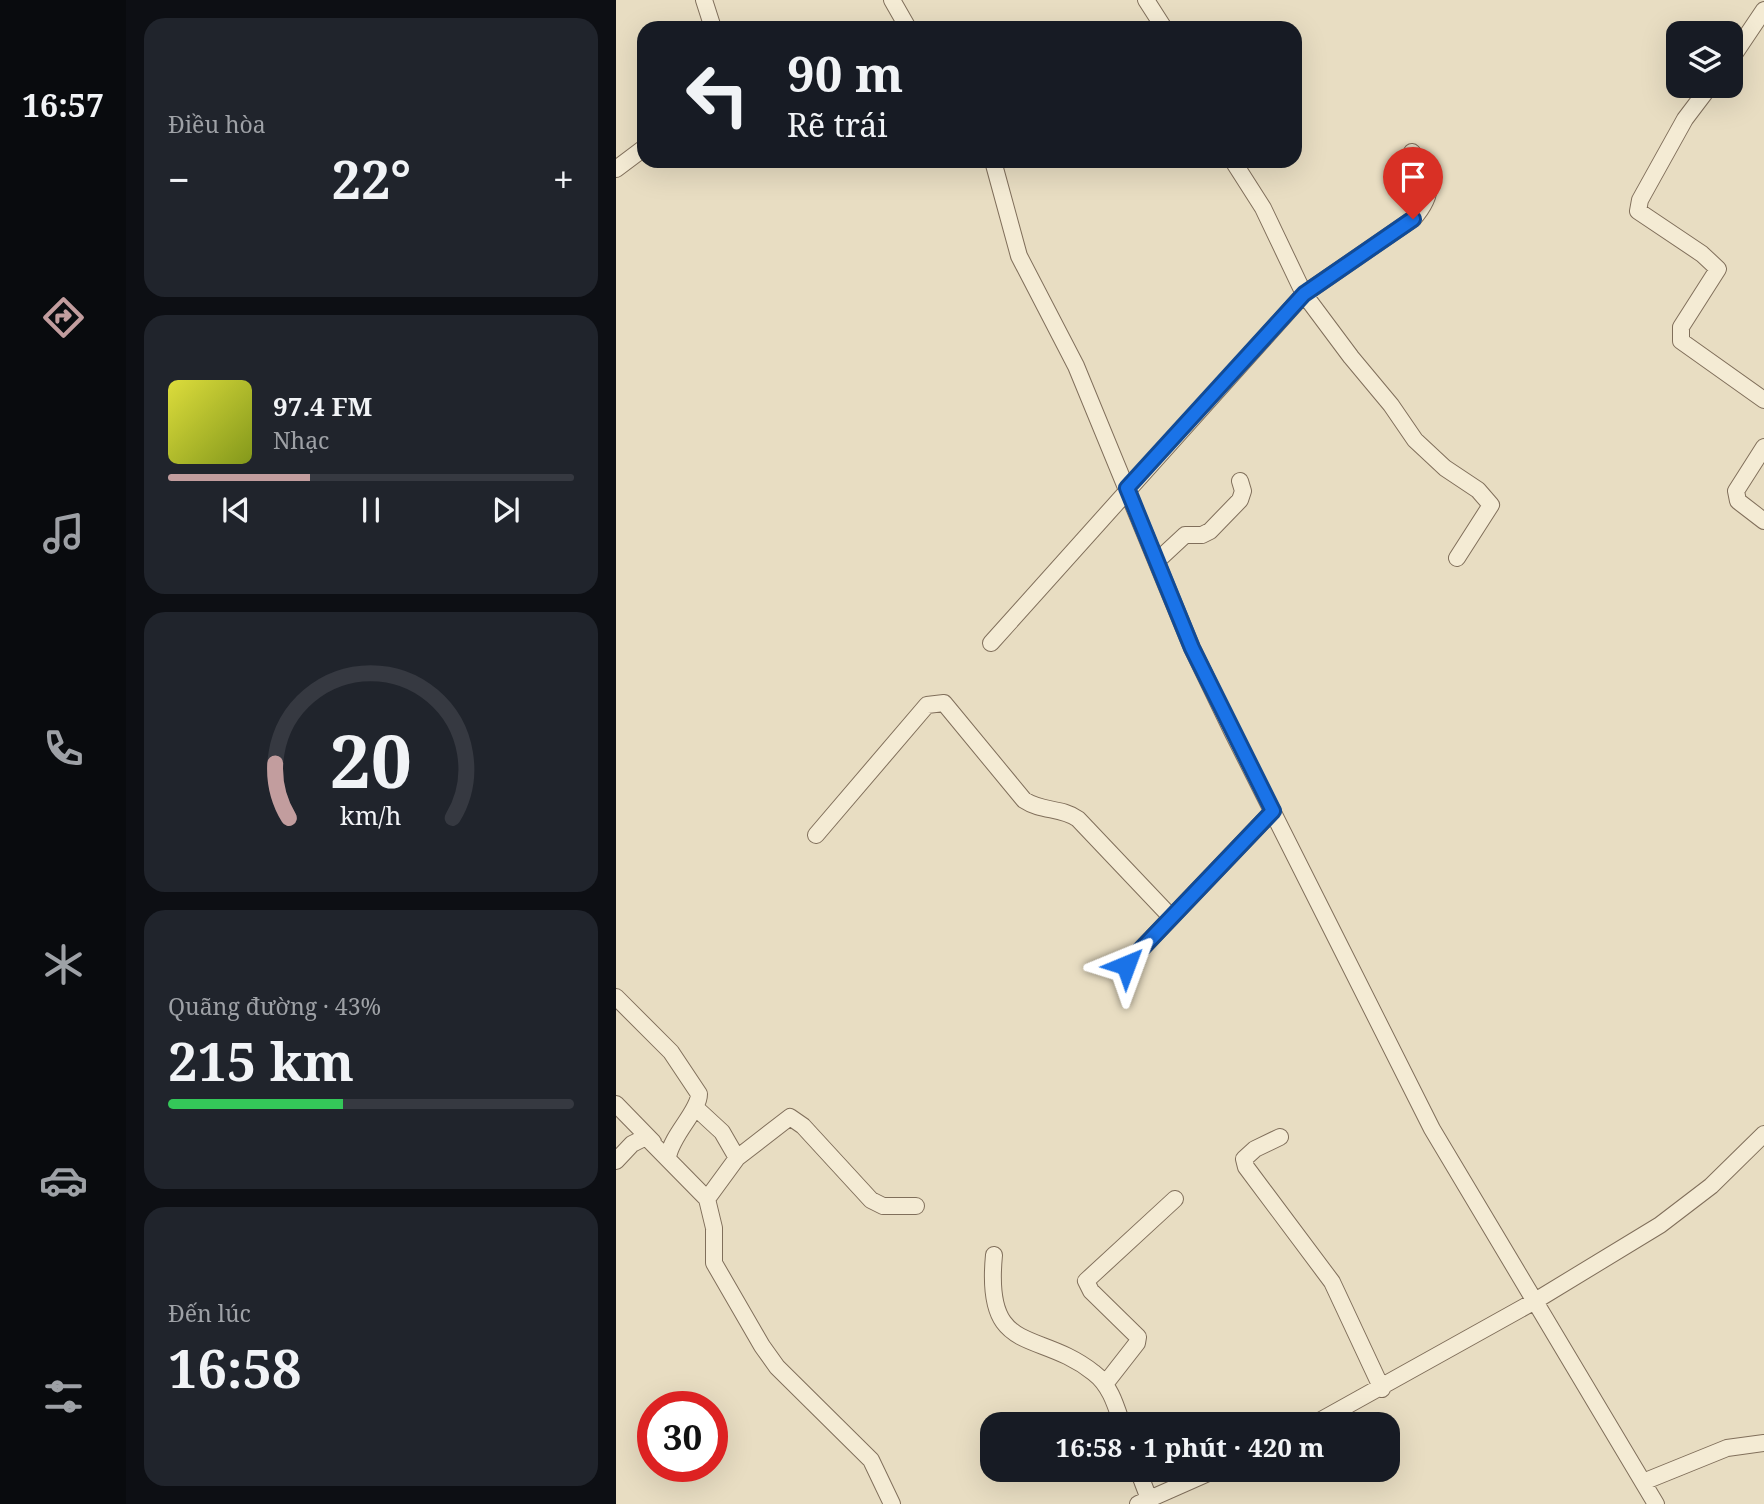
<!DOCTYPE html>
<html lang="vi">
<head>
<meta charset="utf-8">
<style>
  :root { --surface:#171b24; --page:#20242c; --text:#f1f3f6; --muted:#9ea1a6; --line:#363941; --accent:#c29d9e }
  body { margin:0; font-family:"Noto Serif",serif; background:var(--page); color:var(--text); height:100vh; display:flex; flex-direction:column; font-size:26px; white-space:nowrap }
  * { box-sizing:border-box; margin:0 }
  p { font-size:23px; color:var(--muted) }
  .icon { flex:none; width:38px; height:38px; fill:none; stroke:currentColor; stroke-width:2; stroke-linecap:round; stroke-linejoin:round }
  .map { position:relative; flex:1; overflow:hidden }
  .panel { display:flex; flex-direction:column; gap:18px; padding:18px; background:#0d0f14; width:490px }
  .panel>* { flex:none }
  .hud { position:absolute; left:21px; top:21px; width:665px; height:147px; border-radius:21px; box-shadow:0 7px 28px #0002; background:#171b24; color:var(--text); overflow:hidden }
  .tools { position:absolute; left:1050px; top:21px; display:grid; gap:14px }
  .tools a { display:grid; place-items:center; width:77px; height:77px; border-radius:14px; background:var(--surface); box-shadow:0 7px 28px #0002; font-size:35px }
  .speed { position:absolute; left:21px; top:1391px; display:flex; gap:14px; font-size:35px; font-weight:700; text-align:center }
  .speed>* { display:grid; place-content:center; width:91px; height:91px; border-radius:50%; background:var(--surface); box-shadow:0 7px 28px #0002; line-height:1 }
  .speed .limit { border:10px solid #d22; background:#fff; color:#111 }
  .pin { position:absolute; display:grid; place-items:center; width:60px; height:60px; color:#fff; margin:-72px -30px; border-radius:50% 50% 50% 0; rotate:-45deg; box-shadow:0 0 7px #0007 }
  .pin .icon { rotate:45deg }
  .me { position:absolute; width:77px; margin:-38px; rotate:44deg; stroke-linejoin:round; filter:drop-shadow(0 0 5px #0008) }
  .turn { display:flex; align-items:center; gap:24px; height:147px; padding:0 35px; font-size:32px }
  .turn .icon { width:91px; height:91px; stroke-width:2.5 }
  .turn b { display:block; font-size:49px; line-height:60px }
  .big { font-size:52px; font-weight:700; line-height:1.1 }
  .panel .tile { flex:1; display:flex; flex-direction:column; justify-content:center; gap:10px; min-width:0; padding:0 24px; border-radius:21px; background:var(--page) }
  .panel .dial { align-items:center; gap:0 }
  .dial svg { height:182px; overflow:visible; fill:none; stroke:var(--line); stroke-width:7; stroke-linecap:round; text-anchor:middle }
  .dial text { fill:var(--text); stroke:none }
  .song { display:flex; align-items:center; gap:21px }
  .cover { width:84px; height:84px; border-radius:10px; background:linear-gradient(135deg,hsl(60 70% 55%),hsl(70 70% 35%)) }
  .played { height:7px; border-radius:4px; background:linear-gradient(90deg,var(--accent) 35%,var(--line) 35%) }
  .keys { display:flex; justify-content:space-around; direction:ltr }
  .heat { display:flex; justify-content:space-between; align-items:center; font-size:38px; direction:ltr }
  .charge { height:10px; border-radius:5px; background:linear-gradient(90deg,#34c759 43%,var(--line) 0) }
  .trip { position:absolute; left:364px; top:1412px; width:420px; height:70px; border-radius:21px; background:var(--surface); box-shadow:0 7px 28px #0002; font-weight:700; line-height:70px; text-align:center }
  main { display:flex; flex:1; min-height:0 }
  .tabs { display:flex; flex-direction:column; width:126px; justify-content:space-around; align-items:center; background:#090b0e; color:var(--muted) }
  .tabs .icon { width:49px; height:49px }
  .tabs .current { color:var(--accent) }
  .tabs b { font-size:32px; color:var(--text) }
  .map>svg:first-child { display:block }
</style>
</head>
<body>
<main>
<nav class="tabs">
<b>16:57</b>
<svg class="icon current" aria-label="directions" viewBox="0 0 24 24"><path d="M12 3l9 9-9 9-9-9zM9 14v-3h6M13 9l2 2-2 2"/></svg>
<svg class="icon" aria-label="music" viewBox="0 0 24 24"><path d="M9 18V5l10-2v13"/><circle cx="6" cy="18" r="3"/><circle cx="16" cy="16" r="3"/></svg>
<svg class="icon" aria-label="phone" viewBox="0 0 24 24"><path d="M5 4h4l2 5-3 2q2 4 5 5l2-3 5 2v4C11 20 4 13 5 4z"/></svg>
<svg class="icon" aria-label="climate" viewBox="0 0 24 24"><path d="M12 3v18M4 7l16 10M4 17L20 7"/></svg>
<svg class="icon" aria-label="car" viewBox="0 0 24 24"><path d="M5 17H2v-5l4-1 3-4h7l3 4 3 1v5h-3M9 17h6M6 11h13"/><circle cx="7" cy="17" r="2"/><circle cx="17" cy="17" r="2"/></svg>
<svg class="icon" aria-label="filters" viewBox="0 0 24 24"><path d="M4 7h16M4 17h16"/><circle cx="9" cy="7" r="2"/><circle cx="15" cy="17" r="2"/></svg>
</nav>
<section class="panel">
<div class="tile"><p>Điều hòa</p>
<div class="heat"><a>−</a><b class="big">22°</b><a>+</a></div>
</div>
<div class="tile">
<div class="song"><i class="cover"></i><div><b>97.4 FM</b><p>Nhạc</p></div></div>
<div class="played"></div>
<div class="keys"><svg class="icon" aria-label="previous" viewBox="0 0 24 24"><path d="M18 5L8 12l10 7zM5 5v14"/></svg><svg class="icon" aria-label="pause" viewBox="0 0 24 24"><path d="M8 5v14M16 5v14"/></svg><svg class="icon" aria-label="next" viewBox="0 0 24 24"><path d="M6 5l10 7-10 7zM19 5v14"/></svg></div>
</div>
<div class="tile dial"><svg viewBox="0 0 100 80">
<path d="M14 69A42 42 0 1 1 86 69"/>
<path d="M14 69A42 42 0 0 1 8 45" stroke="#c29d9e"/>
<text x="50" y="56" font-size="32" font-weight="700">20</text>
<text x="50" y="72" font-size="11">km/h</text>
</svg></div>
<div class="tile"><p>Quãng đường · 43%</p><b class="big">215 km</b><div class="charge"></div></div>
<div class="tile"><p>Đến lúc</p><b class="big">16:58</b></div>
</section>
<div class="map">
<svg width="1148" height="1504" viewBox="0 0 1148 1504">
  <rect width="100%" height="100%" fill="#e8ddc2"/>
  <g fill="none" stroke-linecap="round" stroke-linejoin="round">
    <defs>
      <path id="minor" d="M 88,0 L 97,28
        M 276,0 L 292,28
        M 530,0 L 548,28
        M 1115,59 L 1148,10
        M 1094,86 L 1069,119 L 1024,200 L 1022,211 L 1086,254 L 1102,269 L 1065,327 L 1065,341 L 1148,400
        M 377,161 L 403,256 L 460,366 L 576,648 L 616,731 L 816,1129 L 1040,1504
        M 617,161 L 647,208 L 688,294 L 735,357 L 775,405 L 799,440 L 829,468 L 862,490 L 875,505 L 841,558
        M 0,169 L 28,148
        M 1148,447 L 1120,491 L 1122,501 L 1148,521
        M 541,561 L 569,535 L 586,535 L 594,531 L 624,500 L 627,491 L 624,481
        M 375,643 L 688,294 L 797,219 C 819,194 818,176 796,152
        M 200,835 L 311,705 L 328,703 L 408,800 C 426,812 445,807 462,819 L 555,917
        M 510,965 L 657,811
        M 0,997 L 55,1052 L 83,1094 C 83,1111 56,1134 52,1157
        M 0,1104 L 37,1142
        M 80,1108 L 106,1132 L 121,1158
        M 664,1137 L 639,1149 L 628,1159 L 630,1167 L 716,1282 L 766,1389
        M 0,1161 L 16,1144 L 28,1138 L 33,1140 L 91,1199 L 98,1228 L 98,1263 L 146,1346 L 161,1367 L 255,1460 L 276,1504
        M 91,1199 L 121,1158 L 174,1117 L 187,1126 L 255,1200 L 267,1206 L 300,1206
        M 378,1255 C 368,1358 422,1328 478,1373 C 494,1385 500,1406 506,1424
        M 489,1384 L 521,1343 L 522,1337 L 475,1291 L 470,1281 L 559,1199
        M 698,1424 L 919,1301 L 1044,1225 L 1095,1186 L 1148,1134
        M 522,1470 L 533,1499
        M 1027,1482 L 1111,1448 L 1148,1443
        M 522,1504 L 599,1470"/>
    </defs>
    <use href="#minor" stroke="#806f5b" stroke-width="18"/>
    <use href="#minor" stroke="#f4ebd4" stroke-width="16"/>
  </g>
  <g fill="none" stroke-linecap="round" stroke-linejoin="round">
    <defs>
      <path id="route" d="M 510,965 L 657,811 L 576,648 L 511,488 L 688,294 L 797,219"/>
    </defs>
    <use href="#route" stroke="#114b97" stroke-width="18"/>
    <use href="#route" stroke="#1a73e8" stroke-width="12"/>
  </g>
</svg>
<div class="tools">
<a><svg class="icon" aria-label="layers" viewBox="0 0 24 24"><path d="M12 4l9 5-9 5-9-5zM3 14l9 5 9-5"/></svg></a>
</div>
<div class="speed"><div class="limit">30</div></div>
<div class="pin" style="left:797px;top:219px;background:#d93025"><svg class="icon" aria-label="arrive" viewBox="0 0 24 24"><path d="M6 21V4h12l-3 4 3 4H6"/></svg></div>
<svg class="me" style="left:510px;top:965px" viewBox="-20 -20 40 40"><path d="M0-17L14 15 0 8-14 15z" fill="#1a73e8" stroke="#fff" stroke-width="4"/></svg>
<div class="trip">16:58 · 1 phút · 420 m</div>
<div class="hud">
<div class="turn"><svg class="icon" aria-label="left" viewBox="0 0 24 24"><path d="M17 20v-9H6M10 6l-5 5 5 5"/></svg><div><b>90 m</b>Rẽ trái</div></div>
</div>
</div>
</main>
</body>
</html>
